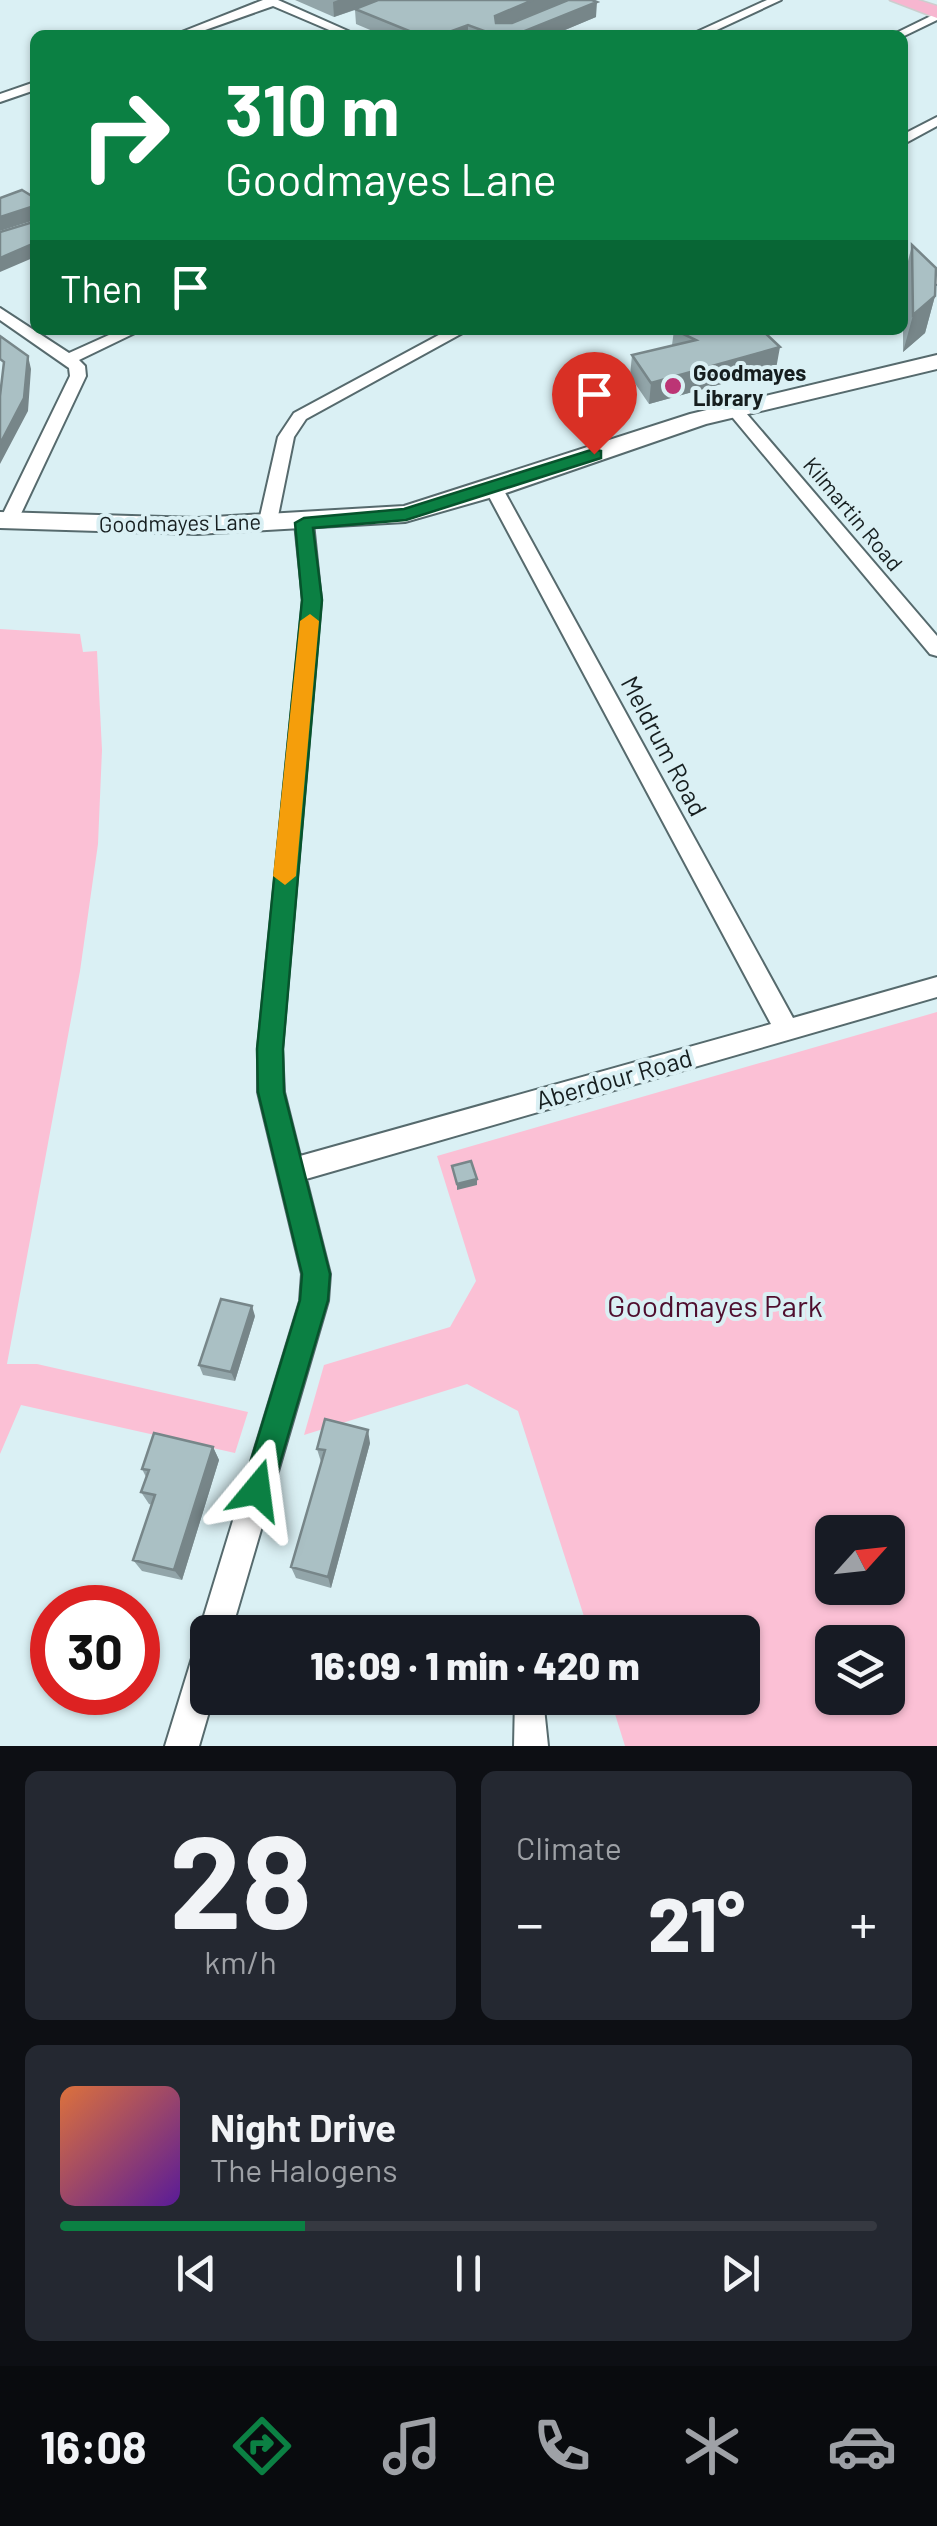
<!DOCTYPE html>
<html lang="en">
<head>
<meta charset="utf-8">
<style>
  :root { --surface:#171b24; --page:#242831; --text:#f1f3f6; --muted:#9ea1a6; --line:#363941; --accent:#0b8043 }
  body { margin:0; font-family:Barlow,sans-serif; background:var(--page); color:var(--text); height:100vh; display:flex; flex-direction:column; font-size:38px; white-space:nowrap }
  * { box-sizing:border-box; margin:0 }
  p { font-size:32px; color:var(--muted) }
  .icon { flex:none; width:55px; height:55px; fill:none; stroke:currentColor; stroke-width:2; stroke-linecap:round; stroke-linejoin:round }
  .map { position:relative; height:1746px; overflow:hidden }
  .side { display:flex; flex-direction:column; gap:25px; padding:25px; background:#0d0f14; flex:1 }
  .side>* { flex:none }
  .banner { position:absolute; left:30px; top:30px; width:878px; height:305px; border-radius:15px; box-shadow:0 2px 8px #0004; background:#0b8043; color:#fff; overflow:hidden }
  .needle { width:65px; rotate:63deg }
  .controls { position:absolute; left:815px; top:1515px; display:grid; gap:20px }
  .controls a { display:grid; place-items:center; width:90px; height:90px; border-radius:15px; background:var(--surface); box-shadow:0 2px 8px #0004; font-size:50px }
  .speed { position:absolute; left:30px; top:1585px; display:flex; gap:20px; font-size:50px; font-weight:700; text-align:center }
  .speed>* { display:grid; place-content:center; width:130px; height:130px; border-radius:50%; background:var(--surface); box-shadow:0 2px 8px #0004; line-height:1 }
  .speed .limit { border:15px solid #d22; background:#fff; color:#111 }
  .pin { position:absolute; display:grid; place-items:center; width:85px; height:85px; color:#fff; margin:-102px -42px; border-radius:50% 50% 50% 0; rotate:-45deg; box-shadow:0 0 10px #0007 }
  .pin .icon { rotate:45deg }
  .me { position:absolute; width:110px; margin:-55px; rotate:16deg; stroke-linejoin:round; filter:drop-shadow(0 0 8px #0008) }
  .turn { display:flex; align-items:center; gap:35px; height:210px; padding:0 30px; font-size:45px }
  .turn .icon { width:130px; height:130px; stroke-width:2.5 }
  .turn b { display:block; font-size:70px; line-height:85px }
  .then { display:flex; align-items:center; height:95px; padding:0 30px; background:#0003; gap:20px; font-size:38px }
  .big { font-size:75px; font-weight:800; line-height:1.1 }
  .side .widget { flex:1; display:flex; flex-direction:column; justify-content:center; gap:15px; min-width:0; padding:0 35px; border-radius:15px; background:var(--page) }
  .side .dial { align-items:center; gap:0 }
  .dial b { font-size:130px; line-height:1 }
  .song { display:flex; align-items:center; gap:30px }
  .cover { width:120px; height:120px; border-radius:15px; background:linear-gradient(135deg,hsl(20 70% 55%),hsl(270 70% 35%)) }
  .played { height:10px; border-radius:5px; background:linear-gradient(90deg,var(--accent) 30%,var(--line) 30%) }
  .keys { display:flex; justify-content:space-around; direction:ltr }
  .heat { display:flex; justify-content:space-between; align-items:center; font-size:55px; direction:ltr }
  .side .tiles { flex:1; display:grid; gap:25px; grid-template-columns:1fr 1fr }
  .widget:last-child { grid-column:span 2 }
  .trip { position:absolute; left:190px; top:1615px; width:570px; height:100px; border-radius:15px; background:var(--surface); box-shadow:0 2px 8px #0004; font-weight:800; line-height:100px; text-align:center }
  .tabs { display:flex; height:160px; justify-content:space-around; align-items:center; background:#090b0e; color:var(--muted) }
  .tabs .icon { width:70px; height:70px }
  .tabs .on { color:var(--accent) }
  .tabs b { font-size:45px; color:var(--text) }
  .map>svg:first-child { display:block }
</style>
</head>
<body>
<div class="map">
<svg width="937" height="1746" viewBox="0 0 937 1746">
  <rect width="100%" height="100%" fill="#daf0f4"/>
  <path fill="#fbc0d5" fill-rule="evenodd" d="M 0,629 L 80,634 L 83,652 L 97,651 L 102,750 L 98,844 L 80,971 L 7,1364 L 37,1364 L 248,1412 L 235,1453 L 21,1405 L 0,1454 Z
    M 937,1012 L 937,1746 L 625,1746 L 610,1698 L 742,1698 L 742,1632 L 589,1632 L 518,1411 L 467,1384 L 304,1435 L 324,1365 L 450,1327 L 476,1281 L 437,1156 ZM 832,1532 L 888,1532 L 888,1588 L 832,1588 ZM 832,1642 L 888,1642 L 888,1698 L 832,1698 Z"/>
  <g fill="none" stroke-linecap="round" stroke-linejoin="round">
    <defs>
      <path id="street" d="M 263,0 L 278,0 L 357,35 L 341,35 L 273,6 L 191,35 L 174,35 Z
        M 767,0 L 781,0 L 706,35 L 690,35 Z
        M 937,13 L 937,20 L 902,37 L 892,35 Z
        M 35,82 L 35,90 L 0,102 L 0,94 Z
        M 937,117 L 937,126 L 902,145 L 902,135 Z
        M 902,262 L 937,275 L 937,284 L 902,271 Z
        M 0,308 L 69,353 L 120,330 L 141,330 L 79,360 L 85,366 L 86,376 L 18,520 L 9,526 L 0,520 L 70,376 L 69,368 L 0,320 Z
        M 448,330 L 468,330 L 306,419 L 294,437 L 277,521 L 268,527 L 262,525 L 259,521 L 278,437 L 294,413 Z
        M 734,404 L 740,406 L 937,636 L 937,656 L 930,654 L 728,412 L 728,406 Z
        M 494,484 L 503,489 L 793,1018 L 937,977 L 937,997 L 306,1179 L 330,1274 L 328,1301 L 231,1632 L 208,1632 L 208,1698 L 213,1698 L 199,1746 L 165,1746 L 192,1658 L 196,1646 L 203,1643 L 199,1632 L 300,1301 L 302,1274 L 258,1092 L 258,1049 L 303,600 L 295,523 L 298,519 L 310,519 L 313,523 L 321,600 L 282,1049 L 284,1092 L 300,1156 L 771,1024 L 485,489 Z
        M 515,1698 L 543,1698 L 548,1746 L 514,1746 Z"/>
      <path id="secondary" d="M 937,355 L 937,369 L 706,424 L 503,494 L 405,522 L 197,534 L 0,528 L 0,512 L 197,518 L 404,506 L 690,414 Z"/>
      <path id="primary" d="M 890,0 L 918,0 L 937,6 L 937,18 Z"/>
    </defs>
    <use href="#street" stroke="#566a6d" stroke-width="4"/>
    <use href="#secondary" stroke="#566a6d" stroke-width="4"/>
    <use href="#primary" stroke="#cccece" stroke-width="3"/>
    <use href="#street" fill="#fff" fill-rule="evenodd"/>
    <use href="#secondary" fill="#fff" fill-rule="evenodd"/>
    <use href="#primary" fill="#f7b6d0" fill-rule="evenodd"/>
  </g>
  <path fill="#92a5a9" d="M 295,0 L 592,0 L 596,17 L 553,35 L 382,35 L 356,24 L 355,10 L 334,17 Z
    M 912,245 L 935,296 L 925,333 L 903,352 L 903,281 Z
    M 674,330 L 776,369 L 649,404 L 630,376 L 632,355 L 672,345 Z
    M 255,1316 L 235,1381 L 203,1375 L 199,1365 Z
    M 370,1443 L 331,1588 L 296,1578 L 291,1567 L 321,1462 L 317,1449 Z
    M 213,1447 L 219,1460 L 182,1580 L 142,1571 L 133,1560 L 152,1505 L 149,1504 L 141,1492 L 146,1477 L 142,1469 Z"/>
  <path fill="#778689" d="M 338,0 L 382,0 L 334,17 L 333,2 Z
    M 533,0 L 569,0 L 495,32 L 495,16 Z
    M 597,2 L 596,17 L 553,35 L 515,35 Z
    M 468,25 L 468,35 L 441,35 Z
    M 34,206 L 35,220 L 0,231 L 0,217 Z
    M 35,243 L 35,257 L 0,272 L 0,258 Z
    M 935,296 L 925,333 L 903,352 L 913,315 Z
    M 780,347 L 776,369 L 649,404 L 651,383 Z
    M 28,356 L 31,369 L 28,411 L 0,464 L 0,444 Z
    M 477,1179 L 477,1185 L 457,1190 L 457,1184 Z
    M 252,1306 L 255,1316 L 235,1381 L 231,1372 Z
    M 368,1430 L 370,1443 L 331,1588 L 328,1577 Z
    M 213,1447 L 219,1460 L 182,1580 L 174,1570 Z"/>
  <path fill="#aac0c4" stroke="#778689" stroke-width="2.5" d="M 378,0 L 533,0 L 495,16 L 496,23 L 512,23 L 568,0 L 592,0 L 597,2 L 515,35 L 495,35 L 468,25 L 441,35 L 419,35 L 355,9 Z
    M 22,190 L 35,198 L 35,243 L 0,258 L 0,232 L 33,222 L 34,206 L 0,217 L 0,198 Z
    M 912,245 L 936,268 L 935,296 L 913,315 Z
    M 675,330 L 762,330 L 780,347 L 651,383 L 632,355 L 696,340 Z
    M 0,336 L 28,356 L 24,398 L 0,444 L 0,396 L 4,362 L 0,359 Z
    M 471,1161 L 477,1179 L 457,1184 L 452,1166 Z
    M 221,1299 L 252,1306 L 231,1372 L 199,1365 Z
    M 325,1419 L 368,1430 L 328,1577 L 291,1567 L 325,1450 L 317,1449 Z
    M 154,1433 L 213,1447 L 174,1570 L 133,1560 L 155,1495 L 141,1492 L 149,1470 L 142,1469 Z"/>
  <path fill="#0b8043" stroke="#07532c" stroke-width="2.5" d="M 594,449 L 601,451 L 601,458 L 406,520 L 313,528 L 322,600 L 283,1049 L 284,1092 L 330,1274 L 328,1300 L 272,1490 L 268,1501 L 257,1506 L 246,1501 L 242,1490 L 300,1300 L 302,1274 L 258,1092 L 257,1049 L 302,600 L 295,523 L 304,518 L 404,509 Z"/>
  <path fill="#f59e0b" d="M 310,614 L 319,621 L 296,876 L 285,885 L 273,876 L 300,621 Z"/>
  <circle fill="#bc3575" stroke="#daf0f4" stroke-width="4" cx="673" cy="386" r="10"/>
  <g text-anchor="middle" stroke-width="8" stroke-linejoin="round" paint-order="stroke">
    <g font-size="22" font-weight="bold" fill="#161e1f" stroke="#daf0f4" text-anchor="start">
      <text x="693" y="381">Goodmayes<tspan x="693" dy="25">Library</tspan></text>
    </g>
    <g font-size="22" fill="#161e1f" stroke="#daf0f4">
      <text transform="translate(853 514) rotate(50)" y="8">Kilmartin Road</text>
      <text transform="translate(180 523) rotate(-1)" y="8">Goodmayes Lane</text>
    </g>
    <g font-size="25" fill="#161e1f" stroke="#daf0f4">
      <text transform="translate(664 746) rotate(62)" y="9">Meldrum Road</text>
      <text transform="translate(614 1079) rotate(-16)" y="9">Aberdour Road</text>
    </g>
    <g font-size="30" fill="#4f0e2e" stroke="#daf0f4">
      <text x="715" y="1317">Goodmayes Park</text>
    </g>
  </g>
</svg>
<div class="controls">
<a><svg class="needle" viewBox="-14 -14 28 28"><path d="M0-13l5 13h-10z" fill="#e53935"/><path d="M0 13l5-13h-10z" fill="#9ea1a6"/></svg></a>
<a><svg class="icon" aria-label="layers" viewBox="0 0 24 24"><path d="M12 4l9 5-9 5-9-5zM3 14l9 5 9-5"/></svg></a>
</div>
<div class="speed"><div class="limit">30</div></div>
<div class="pin" style="left:594px;top:454px;background:#d93025"><svg class="icon" aria-label="arrive" viewBox="0 0 24 24"><path d="M6 21V4h12l-3 4 3 4H6"/></svg></div>
<svg class="me" style="left:257px;top:1490px" viewBox="-20 -20 40 40"><path d="M0-17L14 15 0 8-14 15z" fill="#0b8043" stroke="#fff" stroke-width="4"/></svg>
<div class="trip">16:09 · 1 min · 420 m</div>
<div class="banner">
<div class="turn"><svg class="icon" aria-label="right" viewBox="0 0 24 24"><path d="M7 20v-9h11M14 6l5 5-5 5"/></svg><div><b>310 m</b>Goodmayes Lane</div></div>
<div class="then">Then<svg class="icon" aria-label="arrive" viewBox="0 0 24 24"><path d="M6 21V4h12l-3 4 3 4H6"/></svg></div>
</div>
</div>
<section class="side">
<div class="tiles">
<div class="widget dial"><b>28</b><p>km/h</p></div>
<div class="widget"><p>Climate</p>
<div class="heat"><a>−</a><b class="big">21°</b><a>+</a></div>
</div>
<div class="widget">
<div class="song"><i class="cover"></i><div><b>Night Drive</b><p>The Halogens</p></div></div>
<div class="played"></div>
<div class="keys"><svg class="icon" aria-label="previous" viewBox="0 0 24 24"><path d="M18 5L8 12l10 7zM5 5v14"/></svg><svg class="icon" aria-label="pause" viewBox="0 0 24 24"><path d="M8 5v14M16 5v14"/></svg><svg class="icon" aria-label="next" viewBox="0 0 24 24"><path d="M6 5l10 7-10 7zM19 5v14"/></svg></div>
</div>
</div>
</section>
<nav class="tabs">
<b>16:08</b>
<svg class="icon on" aria-label="directions" viewBox="0 0 24 24"><path d="M12 3l9 9-9 9-9-9zM9 14v-3h6M13 9l2 2-2 2"/></svg>
<svg class="icon" aria-label="music" viewBox="0 0 24 24"><path d="M9 18V5l10-2v13"/><circle cx="6" cy="18" r="3"/><circle cx="16" cy="16" r="3"/></svg>
<svg class="icon" aria-label="phone" viewBox="0 0 24 24"><path d="M5 4h4l2 5-3 2q2 4 5 5l2-3 5 2v4C11 20 4 13 5 4z"/></svg>
<svg class="icon" aria-label="climate" viewBox="0 0 24 24"><path d="M12 3v18M4 7l16 10M4 17L20 7"/></svg>
<svg class="icon" aria-label="car" viewBox="0 0 24 24"><path d="M5 17H2v-5l4-1 3-4h7l3 4 3 1v5h-3M9 17h6M6 11h13"/><circle cx="7" cy="17" r="2"/><circle cx="17" cy="17" r="2"/></svg>
</nav>
</body>
</html>
